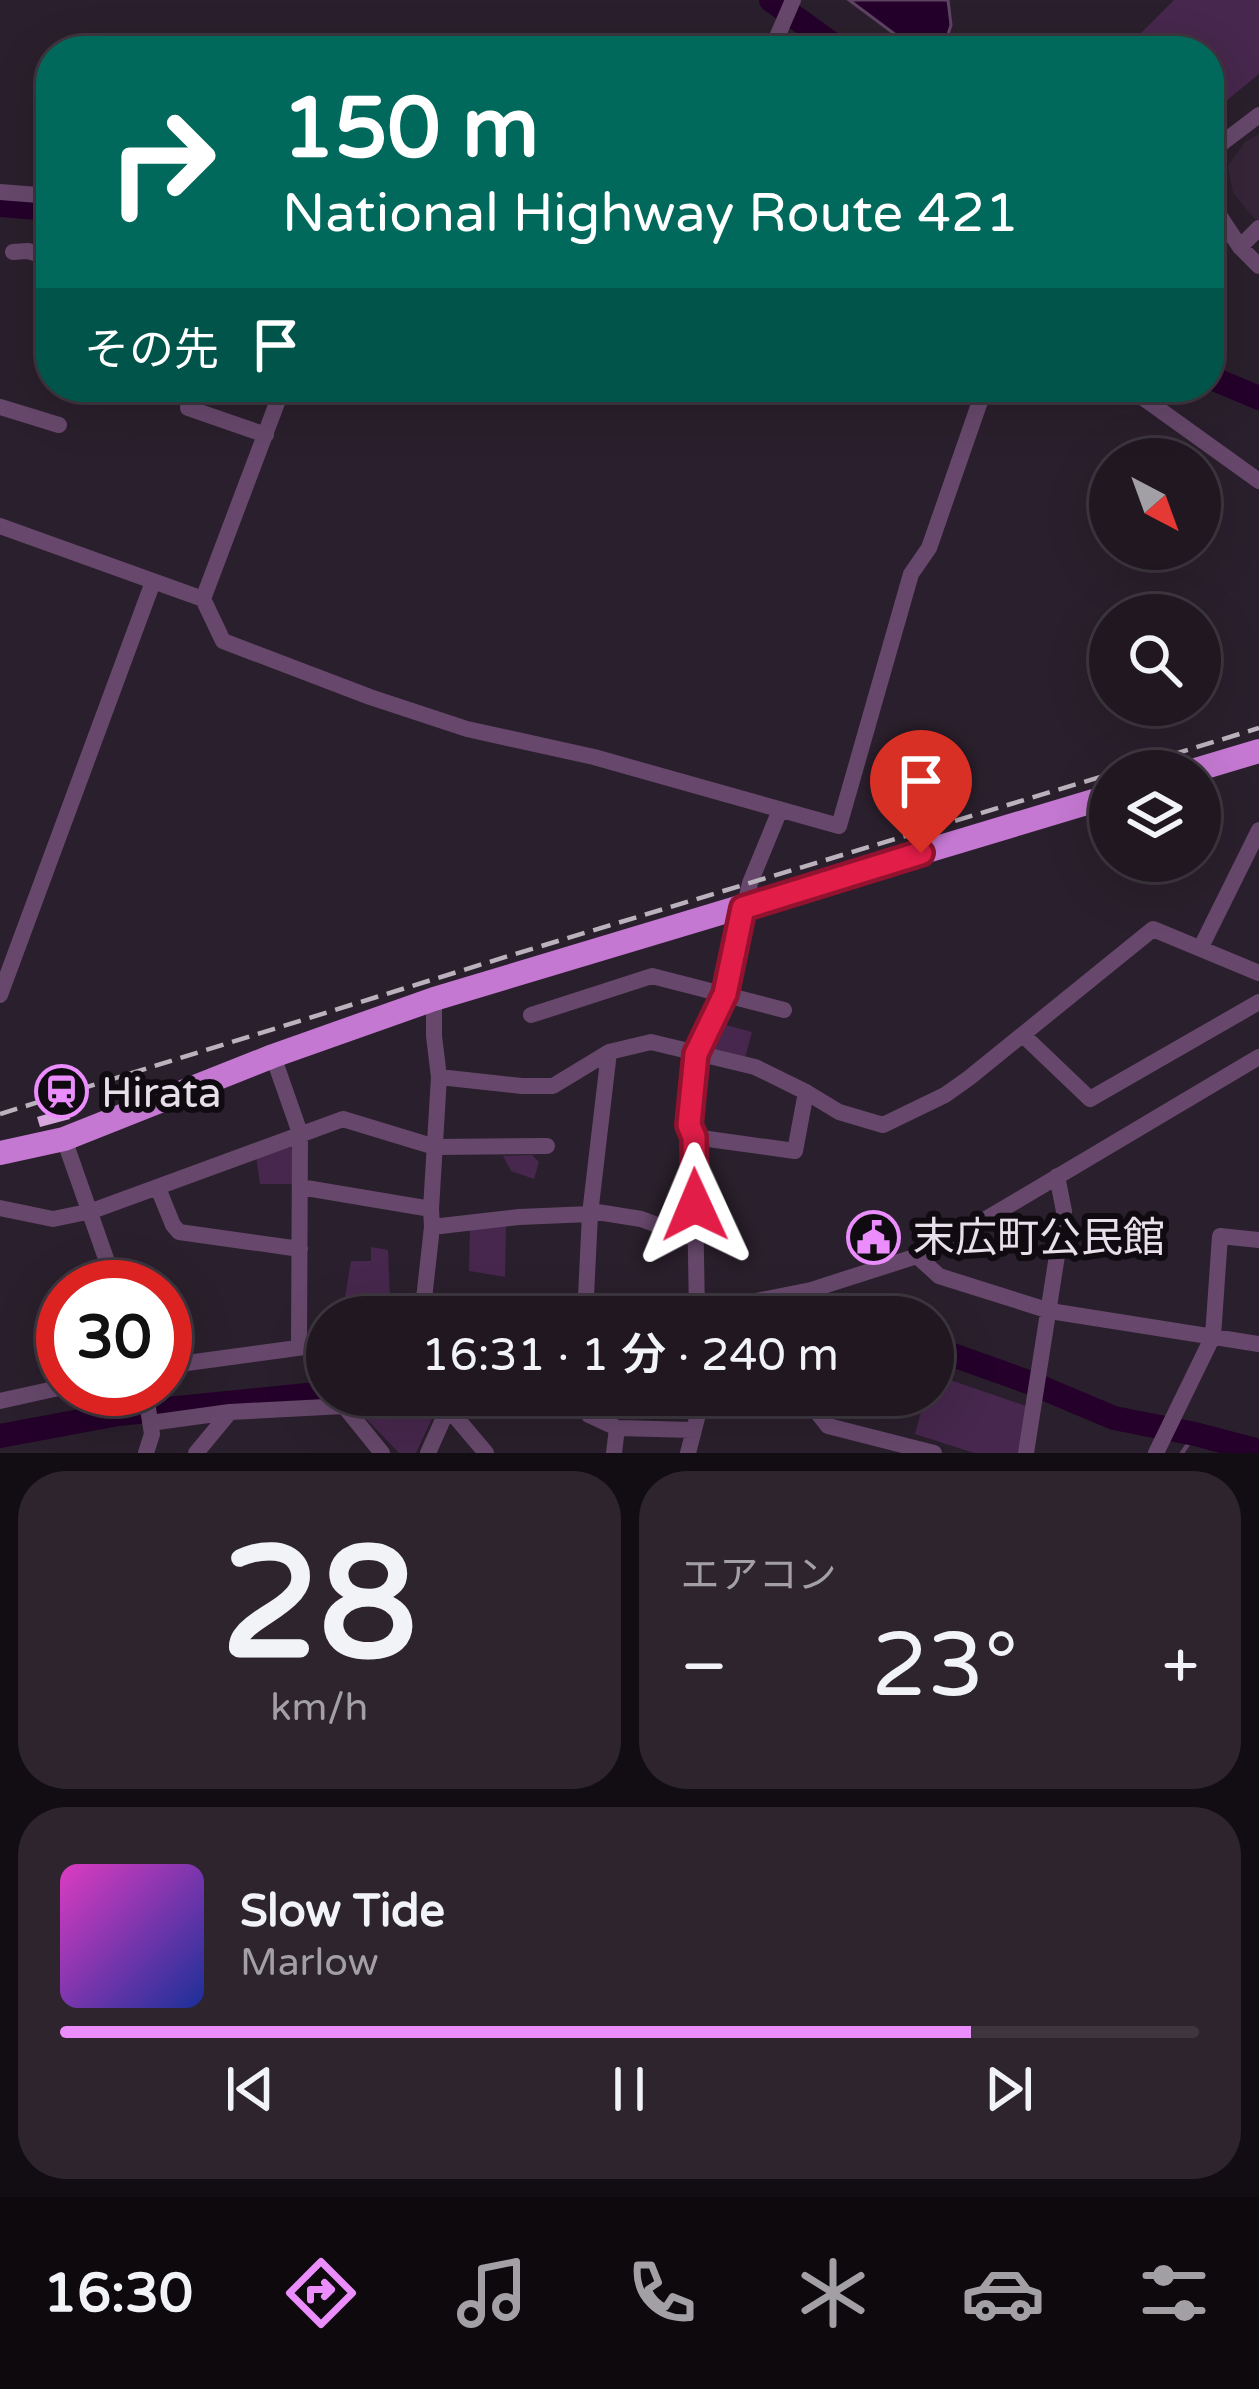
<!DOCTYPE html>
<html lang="ja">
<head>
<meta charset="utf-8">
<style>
  :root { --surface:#201721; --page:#2d242e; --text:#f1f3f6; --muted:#a29fa5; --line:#3d363f; --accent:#eb8dfc }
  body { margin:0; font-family:"Varela Round","Noto Sans JP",sans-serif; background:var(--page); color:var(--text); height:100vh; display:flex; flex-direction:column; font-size:45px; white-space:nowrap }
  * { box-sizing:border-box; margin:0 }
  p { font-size:39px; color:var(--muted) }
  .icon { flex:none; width:66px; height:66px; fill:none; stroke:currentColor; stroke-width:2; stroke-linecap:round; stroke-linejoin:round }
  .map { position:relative; height:1453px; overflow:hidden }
  .details { display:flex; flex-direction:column; gap:18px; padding:18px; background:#120d12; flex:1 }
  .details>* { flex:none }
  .hud { position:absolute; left:36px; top:36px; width:1188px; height:366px; border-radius:48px; box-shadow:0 12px 48px #0002,0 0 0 3px var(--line); background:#00695c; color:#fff; overflow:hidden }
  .needle { width:78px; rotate:139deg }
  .buttons { position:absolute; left:1089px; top:438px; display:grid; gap:24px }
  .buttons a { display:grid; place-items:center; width:132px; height:132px; border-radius:50%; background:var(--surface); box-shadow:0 12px 48px #0002,0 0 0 3px var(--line); font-size:60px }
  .speed { position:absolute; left:36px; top:1260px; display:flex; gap:24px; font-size:60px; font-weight:700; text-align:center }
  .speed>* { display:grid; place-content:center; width:156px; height:156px; border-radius:50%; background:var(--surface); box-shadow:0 12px 48px #0002,0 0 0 3px var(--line); line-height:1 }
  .speed .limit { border:18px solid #d22; background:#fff; color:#111 }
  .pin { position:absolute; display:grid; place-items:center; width:102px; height:102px; color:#fff; margin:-123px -51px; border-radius:50% 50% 50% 0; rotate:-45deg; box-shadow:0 0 12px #0007 }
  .pin .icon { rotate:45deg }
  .me { position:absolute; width:132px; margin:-66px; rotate:359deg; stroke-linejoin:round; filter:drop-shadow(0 0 9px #0008) }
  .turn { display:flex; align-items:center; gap:42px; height:252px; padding:0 48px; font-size:54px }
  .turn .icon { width:156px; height:156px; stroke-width:2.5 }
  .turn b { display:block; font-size:84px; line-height:102px }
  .then { display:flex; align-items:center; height:114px; padding:0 48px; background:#0003; gap:24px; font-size:45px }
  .big { font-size:90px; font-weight:600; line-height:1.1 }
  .details .tile { flex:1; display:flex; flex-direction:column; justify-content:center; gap:18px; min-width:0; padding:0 42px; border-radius:48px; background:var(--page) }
  .details .dial { align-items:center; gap:0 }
  .dial b { font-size:156px; line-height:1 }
  .song { display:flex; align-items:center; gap:36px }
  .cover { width:144px; height:144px; border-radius:18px; background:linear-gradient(135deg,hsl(310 70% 55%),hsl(230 70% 35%)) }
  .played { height:12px; border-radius:6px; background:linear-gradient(90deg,var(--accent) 80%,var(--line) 80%) }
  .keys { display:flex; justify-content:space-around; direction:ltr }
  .heat { display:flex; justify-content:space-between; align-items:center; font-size:66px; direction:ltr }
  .details .tiles { flex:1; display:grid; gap:18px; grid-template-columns:1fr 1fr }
  .tile:last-child { grid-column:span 2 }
  .trip { position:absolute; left:306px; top:1296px; width:648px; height:120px; border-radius:60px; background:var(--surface); box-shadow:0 12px 48px #0002,0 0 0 3px var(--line); font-weight:600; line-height:120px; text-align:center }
  .tabs { display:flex; height:192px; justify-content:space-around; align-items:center; background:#0d090d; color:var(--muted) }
  .tabs .icon { width:84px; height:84px }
  .tabs .selected { color:var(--accent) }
  .tabs b { font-size:54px; color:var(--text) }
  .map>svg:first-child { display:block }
</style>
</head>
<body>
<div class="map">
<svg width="1259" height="1453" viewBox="0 0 1259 1453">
  <rect width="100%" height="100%" fill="#2a1f2c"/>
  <path fill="#362538" d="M 1259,134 L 1259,224 L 1233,193 L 1228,166 L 1245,142 Z"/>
  <path fill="#47274d" d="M 1174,0 L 1259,0 L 1259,74 L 1209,115 L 1209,51 L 1123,51 Z
    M 715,1022 L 752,1032 L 745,1058 L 710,1051 L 706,1042 Z
    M 285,1144 L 293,1149 L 292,1184 L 260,1184 L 256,1156 Z
    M 532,1155 L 539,1162 L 534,1179 L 511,1171 L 503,1156 Z
    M 506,1224 L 505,1277 L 469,1271 L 470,1227 Z
    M 371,1247 L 388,1250 L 390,1299 L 344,1303 L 351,1261 L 371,1261 Z
    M 933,1374 L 1026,1406 L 1019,1453 L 974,1453 L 915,1434 L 925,1397 L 918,1395 L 933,1395 Z
    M 404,1395 L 443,1395 L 416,1453 L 399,1453 L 351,1403 Z"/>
  <path fill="#24002a" stroke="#5e4363" stroke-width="3" d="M 849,0 L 948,0 L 951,25 L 943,50 L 922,51 L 912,47 Z"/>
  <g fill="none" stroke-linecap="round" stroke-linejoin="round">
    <path stroke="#5e4363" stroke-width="4.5" d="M 1182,1453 L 1195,1434"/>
    <path stroke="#24002a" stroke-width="24" d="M 771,0 L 842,51
      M 0,205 L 51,209
      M 1209,377 L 1259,398
      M 933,1348 L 1031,1383 L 1114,1418 L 1195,1434 L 1259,1451
      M 0,1436 L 118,1414 L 327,1393"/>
  </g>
  <path fill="#d6a8de" d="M 67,1108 L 70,1119 L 40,1127 L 37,1117 Z"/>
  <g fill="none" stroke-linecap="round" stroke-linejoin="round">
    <path stroke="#67486c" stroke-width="16" d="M 771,51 L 793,0
      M 1209,153 L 1259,115
      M 0,192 L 51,196
      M 1209,200 L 1240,247 L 1259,266
      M 1240,247 L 1259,228
      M 13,252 L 28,251 L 51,258
      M 194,387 L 188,408 L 266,435
      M 283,387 L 203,599 L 223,641 L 370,697 L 467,729 L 594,757 L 839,826 L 911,574 L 929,548 L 985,387
      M 1128,387 L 1259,481
      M 0,407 L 59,425
      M 0,526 L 203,599
      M 1201,947 L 1259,830
      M 0,995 L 153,582
      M 531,1015 L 652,976 L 784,1010
      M 1024,1036 L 1090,1099 L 1259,1002
      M 273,1056 L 300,1133 L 299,1346
      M 439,1077 L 522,1086 L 553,1086 L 609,1052 L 651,1042 L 755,1067 L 806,1092 L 839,1112 L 883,1125 L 945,1095 L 969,1078 L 1153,929 L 1259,973
      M 694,1137 L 795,1151 L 806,1092
      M 64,1139 L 116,1287
      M 300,1187 L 431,1209
      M 158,1188 L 173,1225 L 179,1232 L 300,1249
      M 0,1208 L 53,1219 L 92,1211 L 343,1119 L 435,1147 L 547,1146
      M 591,1211 L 641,1219 L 695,1239
      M 432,1227 L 519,1217 L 590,1214
      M 917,1256 L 939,1276 L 1050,1311 L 1259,1344
      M 697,1314 L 694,1137 L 689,1125 L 696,1054 L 725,994 L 750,883 L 780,810
      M 422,1317 L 432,1227 L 431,1209 L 439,1077 L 434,1036 L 434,999
      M 585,1317 L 590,1214 L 609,1052
      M 627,1317 L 696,1306 L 736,1305 L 811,1290 L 917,1256 L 959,1235 L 1259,1057
      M 165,1366 L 327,1344
      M 145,1389 L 152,1434 L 146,1453
      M 588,1395 L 589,1415 L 617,1428 L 693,1430
      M 786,1395 L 810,1403 L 828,1426 L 934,1453
      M 0,1401 L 63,1387
      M 448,1408 L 486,1453
      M 150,1423 L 230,1412 L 344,1406 L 382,1453
      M 196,1453 L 230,1412
      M 428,1453 L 454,1395
      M 614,1453 L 617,1428
      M 688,1453 L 703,1395
      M 1026,1453 L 1064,1211 L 1057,1176
      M 1156,1453 L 1213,1336 L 1220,1236 L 1259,1240"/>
    <path stroke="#c478d1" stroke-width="24" d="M 1192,771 L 1259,751
      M 0,1153 L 64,1139 L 273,1056 L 434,999 L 1110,796"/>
    <path stroke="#bab2bc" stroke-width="4.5" stroke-dasharray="18 9" stroke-linecap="butt" d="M 1119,771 L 1259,728
      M 0,1114 L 515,954 L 1110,774"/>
  </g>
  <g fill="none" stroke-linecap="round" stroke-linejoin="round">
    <defs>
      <path id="route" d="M 695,1205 L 694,1137 L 689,1125 L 696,1054 L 725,994 L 743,908 L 921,853"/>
    </defs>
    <use href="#route" stroke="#92132f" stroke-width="30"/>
    <use href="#route" stroke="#e11d48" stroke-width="21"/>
  </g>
  <defs>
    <symbol id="station-ring" viewBox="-11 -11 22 22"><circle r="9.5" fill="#100b11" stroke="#eb8dfc" stroke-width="1.5"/><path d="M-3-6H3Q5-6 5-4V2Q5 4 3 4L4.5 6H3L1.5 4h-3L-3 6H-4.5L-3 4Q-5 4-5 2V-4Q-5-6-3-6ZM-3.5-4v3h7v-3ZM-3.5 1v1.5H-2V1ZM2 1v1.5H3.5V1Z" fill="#eb8dfc"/></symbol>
    <symbol id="civic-ring" viewBox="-11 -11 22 22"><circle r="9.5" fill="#100b11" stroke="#eb8dfc" stroke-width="1.5"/><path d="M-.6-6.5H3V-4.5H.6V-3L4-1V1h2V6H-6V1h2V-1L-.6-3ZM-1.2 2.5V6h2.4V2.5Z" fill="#eb8dfc"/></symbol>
  </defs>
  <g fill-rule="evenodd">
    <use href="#station-ring" x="32" y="1062" width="59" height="59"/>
    <use href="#civic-ring" x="844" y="1208" width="59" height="59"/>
  </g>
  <g text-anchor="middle" stroke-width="12" stroke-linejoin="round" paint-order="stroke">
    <g font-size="42" fill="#e7dfe9" stroke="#100b11" text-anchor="start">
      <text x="101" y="1107">Hirata</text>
      <text x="913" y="1252">末広町公民館</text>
    </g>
  </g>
</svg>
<div class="buttons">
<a><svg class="needle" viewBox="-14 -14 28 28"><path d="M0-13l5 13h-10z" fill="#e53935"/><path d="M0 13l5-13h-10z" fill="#a29fa5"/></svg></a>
<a><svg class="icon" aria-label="search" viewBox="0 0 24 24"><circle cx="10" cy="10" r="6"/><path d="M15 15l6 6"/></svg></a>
<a><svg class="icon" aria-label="layers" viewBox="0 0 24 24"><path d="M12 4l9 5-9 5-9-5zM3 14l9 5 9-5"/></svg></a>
</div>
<div class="speed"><div class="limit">30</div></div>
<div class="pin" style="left:921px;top:853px;background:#d93025"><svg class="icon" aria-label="arrive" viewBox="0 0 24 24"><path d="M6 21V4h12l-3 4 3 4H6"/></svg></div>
<svg class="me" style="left:695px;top:1205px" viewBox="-20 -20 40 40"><path d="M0-17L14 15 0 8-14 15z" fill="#e11d48" stroke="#fff" stroke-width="4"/></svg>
<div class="trip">16:31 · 1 分 · 240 m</div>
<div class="hud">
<div class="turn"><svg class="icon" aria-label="right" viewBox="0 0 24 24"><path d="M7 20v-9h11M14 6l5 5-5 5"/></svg><div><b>150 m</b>National Highway Route 421</div></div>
<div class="then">その先<svg class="icon" aria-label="arrive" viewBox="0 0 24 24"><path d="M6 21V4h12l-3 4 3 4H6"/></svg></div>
</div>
</div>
<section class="details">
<div class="tiles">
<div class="tile dial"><b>28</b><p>km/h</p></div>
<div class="tile"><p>エアコン</p>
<div class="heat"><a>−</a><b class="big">23°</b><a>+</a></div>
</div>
<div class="tile">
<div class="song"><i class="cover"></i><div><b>Slow Tide</b><p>Marlow</p></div></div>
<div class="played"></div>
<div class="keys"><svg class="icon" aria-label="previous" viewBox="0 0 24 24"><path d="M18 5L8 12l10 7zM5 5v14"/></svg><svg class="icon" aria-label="pause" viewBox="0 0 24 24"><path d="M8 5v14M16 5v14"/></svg><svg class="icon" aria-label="next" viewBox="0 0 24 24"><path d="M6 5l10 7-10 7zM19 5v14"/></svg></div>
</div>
</div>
</section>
<nav class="tabs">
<b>16:30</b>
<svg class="icon selected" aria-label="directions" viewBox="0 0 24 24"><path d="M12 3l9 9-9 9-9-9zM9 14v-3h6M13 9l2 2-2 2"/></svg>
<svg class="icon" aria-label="music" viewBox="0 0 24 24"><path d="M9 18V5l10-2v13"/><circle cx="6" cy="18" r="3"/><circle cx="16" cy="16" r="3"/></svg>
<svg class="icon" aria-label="phone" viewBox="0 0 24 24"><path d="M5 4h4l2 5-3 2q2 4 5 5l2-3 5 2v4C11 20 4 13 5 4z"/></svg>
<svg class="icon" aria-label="climate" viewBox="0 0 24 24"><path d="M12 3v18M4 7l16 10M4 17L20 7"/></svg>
<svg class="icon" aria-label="car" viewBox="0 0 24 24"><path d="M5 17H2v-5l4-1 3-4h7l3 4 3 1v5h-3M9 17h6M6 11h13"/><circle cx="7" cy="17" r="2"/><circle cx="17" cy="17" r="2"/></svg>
<svg class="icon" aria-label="filters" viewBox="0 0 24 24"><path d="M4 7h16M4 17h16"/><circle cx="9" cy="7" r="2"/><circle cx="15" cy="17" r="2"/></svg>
</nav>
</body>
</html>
